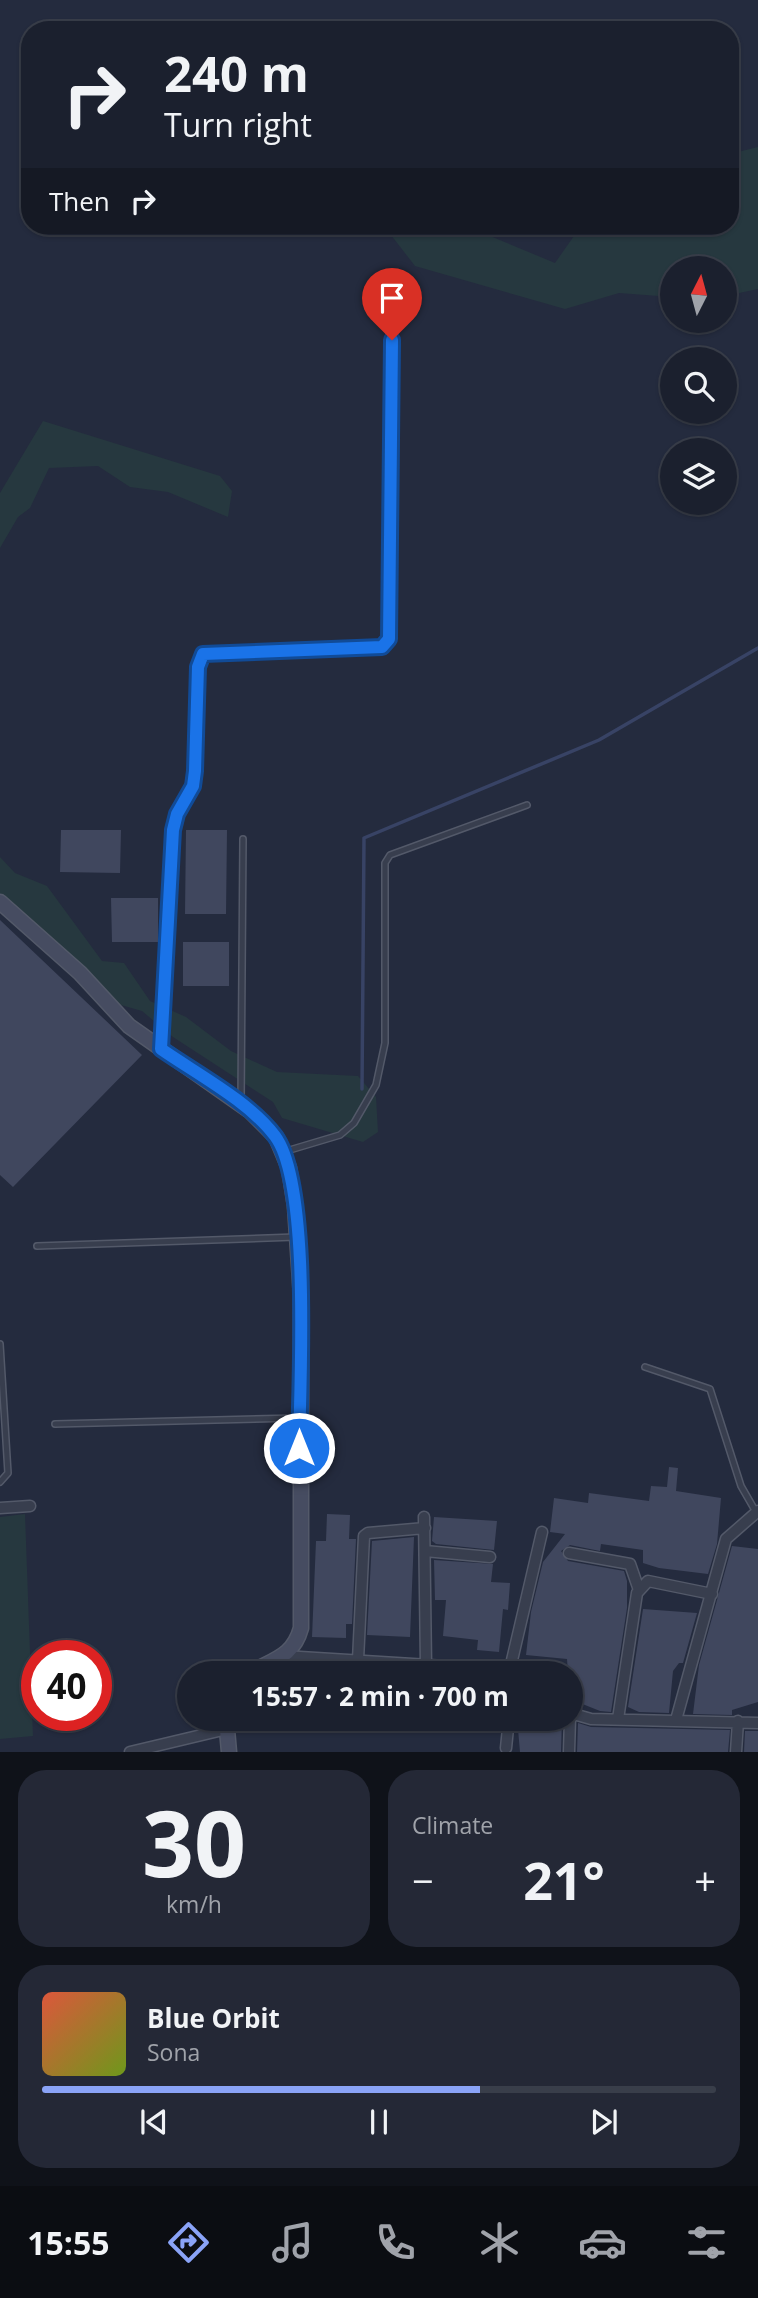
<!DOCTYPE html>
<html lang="en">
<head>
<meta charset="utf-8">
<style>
  :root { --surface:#1b202e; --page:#242836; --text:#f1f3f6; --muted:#a0a3aa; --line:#393e4a; --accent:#8aa3f7 }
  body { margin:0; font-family:"Open Sans",sans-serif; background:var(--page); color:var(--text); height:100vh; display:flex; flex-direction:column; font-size:26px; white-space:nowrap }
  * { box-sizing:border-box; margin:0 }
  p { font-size:23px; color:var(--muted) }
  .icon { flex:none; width:38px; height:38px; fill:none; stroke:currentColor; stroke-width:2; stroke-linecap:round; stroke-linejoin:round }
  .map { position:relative; height:1752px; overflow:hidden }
  .sheet { display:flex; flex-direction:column; gap:18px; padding:18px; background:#0f1219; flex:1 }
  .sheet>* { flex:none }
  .banner { position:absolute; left:21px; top:21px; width:718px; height:214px; border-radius:28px; box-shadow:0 2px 5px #0004,0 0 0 2px var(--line); background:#1b202e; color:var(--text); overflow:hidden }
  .needle { width:46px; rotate:6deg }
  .buttons { position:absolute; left:660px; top:256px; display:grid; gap:14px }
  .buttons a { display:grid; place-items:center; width:77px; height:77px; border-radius:50%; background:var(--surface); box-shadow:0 2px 5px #0004,0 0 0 2px var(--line); font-size:35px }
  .speed { position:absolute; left:21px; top:1640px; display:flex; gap:14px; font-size:35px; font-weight:700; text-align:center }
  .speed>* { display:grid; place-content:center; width:91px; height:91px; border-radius:50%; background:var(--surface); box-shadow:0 2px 5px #0004,0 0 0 2px var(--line); line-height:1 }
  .speed .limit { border:10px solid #d22; background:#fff; color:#111 }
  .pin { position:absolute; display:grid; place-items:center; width:60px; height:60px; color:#fff; margin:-72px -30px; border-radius:50% 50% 50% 0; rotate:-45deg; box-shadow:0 0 7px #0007 }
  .pin .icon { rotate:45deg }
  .me { position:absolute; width:77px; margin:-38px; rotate:0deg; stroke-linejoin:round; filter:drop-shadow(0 0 5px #0008) }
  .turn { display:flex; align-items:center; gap:24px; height:147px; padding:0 28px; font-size:32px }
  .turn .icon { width:91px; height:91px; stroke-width:2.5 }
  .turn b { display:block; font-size:49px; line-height:60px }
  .then { display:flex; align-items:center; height:66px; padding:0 28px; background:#0003; gap:14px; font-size:26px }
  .big { font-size:52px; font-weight:700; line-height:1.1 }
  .sheet .widget { flex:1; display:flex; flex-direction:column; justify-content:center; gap:10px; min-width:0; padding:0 24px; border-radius:28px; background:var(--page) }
  .sheet .dial { align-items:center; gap:0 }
  .dial b { font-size:91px; line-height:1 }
  .song { display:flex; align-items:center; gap:21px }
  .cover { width:84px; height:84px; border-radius:10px; background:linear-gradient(135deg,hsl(10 70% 55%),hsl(80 70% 35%)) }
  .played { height:7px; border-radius:4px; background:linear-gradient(90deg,var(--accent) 65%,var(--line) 65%) }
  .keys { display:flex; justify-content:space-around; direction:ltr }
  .heat { display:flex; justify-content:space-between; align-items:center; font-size:38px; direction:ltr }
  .sheet .tiles { flex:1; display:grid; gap:18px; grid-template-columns:1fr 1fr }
  .widget:last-child { grid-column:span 2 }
  .trip { position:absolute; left:177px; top:1661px; width:406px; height:70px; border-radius:35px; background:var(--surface); box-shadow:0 2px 5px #0004,0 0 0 2px var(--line); font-weight:700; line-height:70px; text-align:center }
  .tab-bar { display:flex; height:112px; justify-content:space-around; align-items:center; background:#0b0d12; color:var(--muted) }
  .tab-bar .icon { width:49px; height:49px }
  .tab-bar .current { color:var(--accent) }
  .tab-bar b { font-size:32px; color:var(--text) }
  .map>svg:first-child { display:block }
</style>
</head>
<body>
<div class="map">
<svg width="758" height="1752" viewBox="0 0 758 1752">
  <rect width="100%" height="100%" fill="#242b3e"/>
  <path fill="#26383f" d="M 758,147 L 758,289 L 725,296 L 724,268 L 672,268 L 672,297 L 619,293 L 565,309 L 415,266 L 384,226 L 466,226 L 555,263 L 581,226 L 730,226 L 730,154 Z
    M 43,421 L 220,476 L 232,491 L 228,517 L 168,492 L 130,487 L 98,466 L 49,468 L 30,508 L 18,517 L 0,548 L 0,493 Z
    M 0,857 L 15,873 L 47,886 L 102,961 L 124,963 L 150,1001 L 186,1017 L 231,1051 L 277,1072 L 358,1076 L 376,1097 L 378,1132 L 363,1142 L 282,1118 L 273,1102 L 173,1037 L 142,1011 L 114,1003 L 0,896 Z
    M 25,1514 L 33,1736 L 0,1739 L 0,1517 Z"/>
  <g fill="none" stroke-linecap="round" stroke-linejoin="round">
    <path stroke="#384365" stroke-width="3.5" d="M 362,1089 L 364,838 L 599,740 L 758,648"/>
  </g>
  <path fill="#40475e" d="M 61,830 L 121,830 L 120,873 L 60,872 Z
    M 186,830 L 227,830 L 226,914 L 185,914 Z
    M 111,898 L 158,898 L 158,942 L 112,942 Z
    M 0,920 L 142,1055 L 13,1187 L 0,1175 Z
    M 183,942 L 229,942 L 229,986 L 183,986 Z
    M 669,1467 L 678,1468 L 676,1491 L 721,1498 L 717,1544 L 708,1574 L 659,1568 L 643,1563 L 643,1550 L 601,1544 L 600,1551 L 570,1545 L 561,1551 L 568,1561 L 624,1571 L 627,1581 L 627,1608 L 611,1712 L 600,1711 L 570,1699 L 567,1659 L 526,1655 L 531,1612 L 543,1562 L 565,1534 L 550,1532 L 554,1498 L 588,1503 L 589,1493 L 649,1501 L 651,1486 L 667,1487 Z
    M 327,1514 L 350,1515 L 349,1539 L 356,1539 L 352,1624 L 346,1624 L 346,1638 L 312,1637 L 316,1541 L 326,1541 Z
    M 434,1517 L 497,1521 L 494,1550 L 436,1544 L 432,1541 Z
    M 414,1537 L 410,1637 L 367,1635 L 372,1541 Z
    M 732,1546 L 758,1549 L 758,1702 L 732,1710 L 732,1715 L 693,1714 L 699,1665 Z
    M 434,1560 L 493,1564 L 491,1582 L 510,1583 L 508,1610 L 503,1609 L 499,1652 L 477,1650 L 478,1640 L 443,1636 L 446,1600 L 435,1600 Z
    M 643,1609 L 697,1613 L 683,1663 L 679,1663 L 673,1671 L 669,1713 L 639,1712 L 628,1707 Z
    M 517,1718 L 562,1718 L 561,1752 L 520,1752 Z
    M 578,1723 L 591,1727 L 730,1730 L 728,1752 L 577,1752 Z
    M 745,1731 L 758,1731 L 758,1752 L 744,1752 Z"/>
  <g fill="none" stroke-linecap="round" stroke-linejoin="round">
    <defs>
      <path id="lane" d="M 241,1102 L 243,839
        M 283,1152 L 340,1135 L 354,1123 L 376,1085 L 385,1043 L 385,863 L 390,855 L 527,805
        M 37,1246 L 296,1237
        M 0,1344 L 8,1473 L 0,1482
        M 645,1367 L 710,1389 L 741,1486 L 756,1512
        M 55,1424 L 299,1418"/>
      <path id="street" d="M 161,1049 L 173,830 C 178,809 191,793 195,771 L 199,660 L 203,654 L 210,652 L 382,647 L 389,639 L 392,287
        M 0,1508 L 30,1506
        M 424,1517 L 426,1665
        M 425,1551 L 490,1557
        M 569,1553 L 630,1564 L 639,1590
        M 284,1656 L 493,1669 L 507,1673
        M 358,1660 L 364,1536 L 368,1533 L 425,1528
        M 509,1673 L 542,1532
        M 570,1713 L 591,1719 L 758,1723
        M 618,1719 L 637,1593 L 648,1581 L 712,1594
        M 676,1720 L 726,1539 L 758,1511
        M 506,1748 L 509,1718
        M 130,1752 L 227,1729
        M 569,1752 L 570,1718
        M 736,1752 L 738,1721"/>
      <path id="secondary" d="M 0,902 L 80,973 L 129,1026 L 250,1111 L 276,1137 L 289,1168 L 295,1206 L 301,1296 L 301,1628 C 293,1657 274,1659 250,1673
        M 226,1718 L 229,1752"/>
    </defs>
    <use href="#lane" stroke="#535969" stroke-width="8"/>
    <use href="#street" stroke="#535969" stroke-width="13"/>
    <use href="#secondary" stroke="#535969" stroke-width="17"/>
    <use href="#lane" stroke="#383e4e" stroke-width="5"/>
    <use href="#street" stroke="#383e4e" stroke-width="10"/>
    <use href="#secondary" stroke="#464c61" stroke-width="14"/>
  </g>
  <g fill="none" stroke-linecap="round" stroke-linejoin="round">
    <defs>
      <path id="route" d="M 299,1448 C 300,1383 311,1184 275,1136 C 250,1102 197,1074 161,1049 L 173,830 L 177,814 L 193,786 L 195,771 L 198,667 L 203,654 L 382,647 L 389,639 L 392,340"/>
    </defs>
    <use href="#route" stroke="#114b97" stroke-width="18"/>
    <use href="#route" stroke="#1a73e8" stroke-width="12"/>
  </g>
</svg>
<div class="buttons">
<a><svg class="needle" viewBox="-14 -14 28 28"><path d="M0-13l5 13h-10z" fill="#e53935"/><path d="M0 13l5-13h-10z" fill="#a0a3aa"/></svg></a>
<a><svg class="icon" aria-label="search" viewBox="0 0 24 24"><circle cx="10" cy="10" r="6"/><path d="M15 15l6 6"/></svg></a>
<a><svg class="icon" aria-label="layers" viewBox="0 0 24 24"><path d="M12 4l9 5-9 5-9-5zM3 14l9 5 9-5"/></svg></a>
</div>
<div class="speed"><div class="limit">40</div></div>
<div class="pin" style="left:392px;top:340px;background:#d93025"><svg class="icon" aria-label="arrive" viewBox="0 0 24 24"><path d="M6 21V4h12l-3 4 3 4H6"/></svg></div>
<svg class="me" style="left:299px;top:1448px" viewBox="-20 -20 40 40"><circle r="17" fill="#1a73e8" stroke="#fff" stroke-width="3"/><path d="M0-11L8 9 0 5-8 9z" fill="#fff"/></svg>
<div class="trip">15:57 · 2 min · 700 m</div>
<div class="banner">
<div class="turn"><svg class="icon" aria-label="right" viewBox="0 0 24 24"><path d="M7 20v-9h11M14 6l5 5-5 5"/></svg><div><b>240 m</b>Turn right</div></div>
<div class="then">Then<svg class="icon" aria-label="right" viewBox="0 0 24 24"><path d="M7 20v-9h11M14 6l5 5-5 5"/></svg></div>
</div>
</div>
<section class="sheet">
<div class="tiles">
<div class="widget dial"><b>30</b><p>km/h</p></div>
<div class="widget"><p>Climate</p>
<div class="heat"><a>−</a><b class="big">21°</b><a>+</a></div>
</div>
<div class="widget">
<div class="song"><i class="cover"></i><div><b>Blue Orbit</b><p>Sona</p></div></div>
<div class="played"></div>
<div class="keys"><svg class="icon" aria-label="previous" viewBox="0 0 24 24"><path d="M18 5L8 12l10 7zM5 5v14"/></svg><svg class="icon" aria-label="pause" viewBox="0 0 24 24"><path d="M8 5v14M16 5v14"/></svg><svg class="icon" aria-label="next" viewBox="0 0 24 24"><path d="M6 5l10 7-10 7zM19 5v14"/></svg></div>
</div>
</div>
</section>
<nav class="tab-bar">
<b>15:55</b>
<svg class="icon current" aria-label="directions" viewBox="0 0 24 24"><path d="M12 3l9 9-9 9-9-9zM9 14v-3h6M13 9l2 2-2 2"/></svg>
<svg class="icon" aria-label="music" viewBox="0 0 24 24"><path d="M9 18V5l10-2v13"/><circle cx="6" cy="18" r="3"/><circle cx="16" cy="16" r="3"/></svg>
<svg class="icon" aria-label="phone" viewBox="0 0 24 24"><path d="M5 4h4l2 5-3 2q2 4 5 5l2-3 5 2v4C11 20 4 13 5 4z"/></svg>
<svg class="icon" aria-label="climate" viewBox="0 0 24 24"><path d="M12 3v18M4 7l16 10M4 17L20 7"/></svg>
<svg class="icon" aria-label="car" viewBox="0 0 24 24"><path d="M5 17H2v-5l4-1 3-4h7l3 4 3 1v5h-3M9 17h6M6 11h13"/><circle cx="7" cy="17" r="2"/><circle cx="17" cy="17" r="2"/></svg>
<svg class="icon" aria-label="filters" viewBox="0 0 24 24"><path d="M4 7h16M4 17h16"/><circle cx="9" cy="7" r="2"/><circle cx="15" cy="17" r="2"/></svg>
</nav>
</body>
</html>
